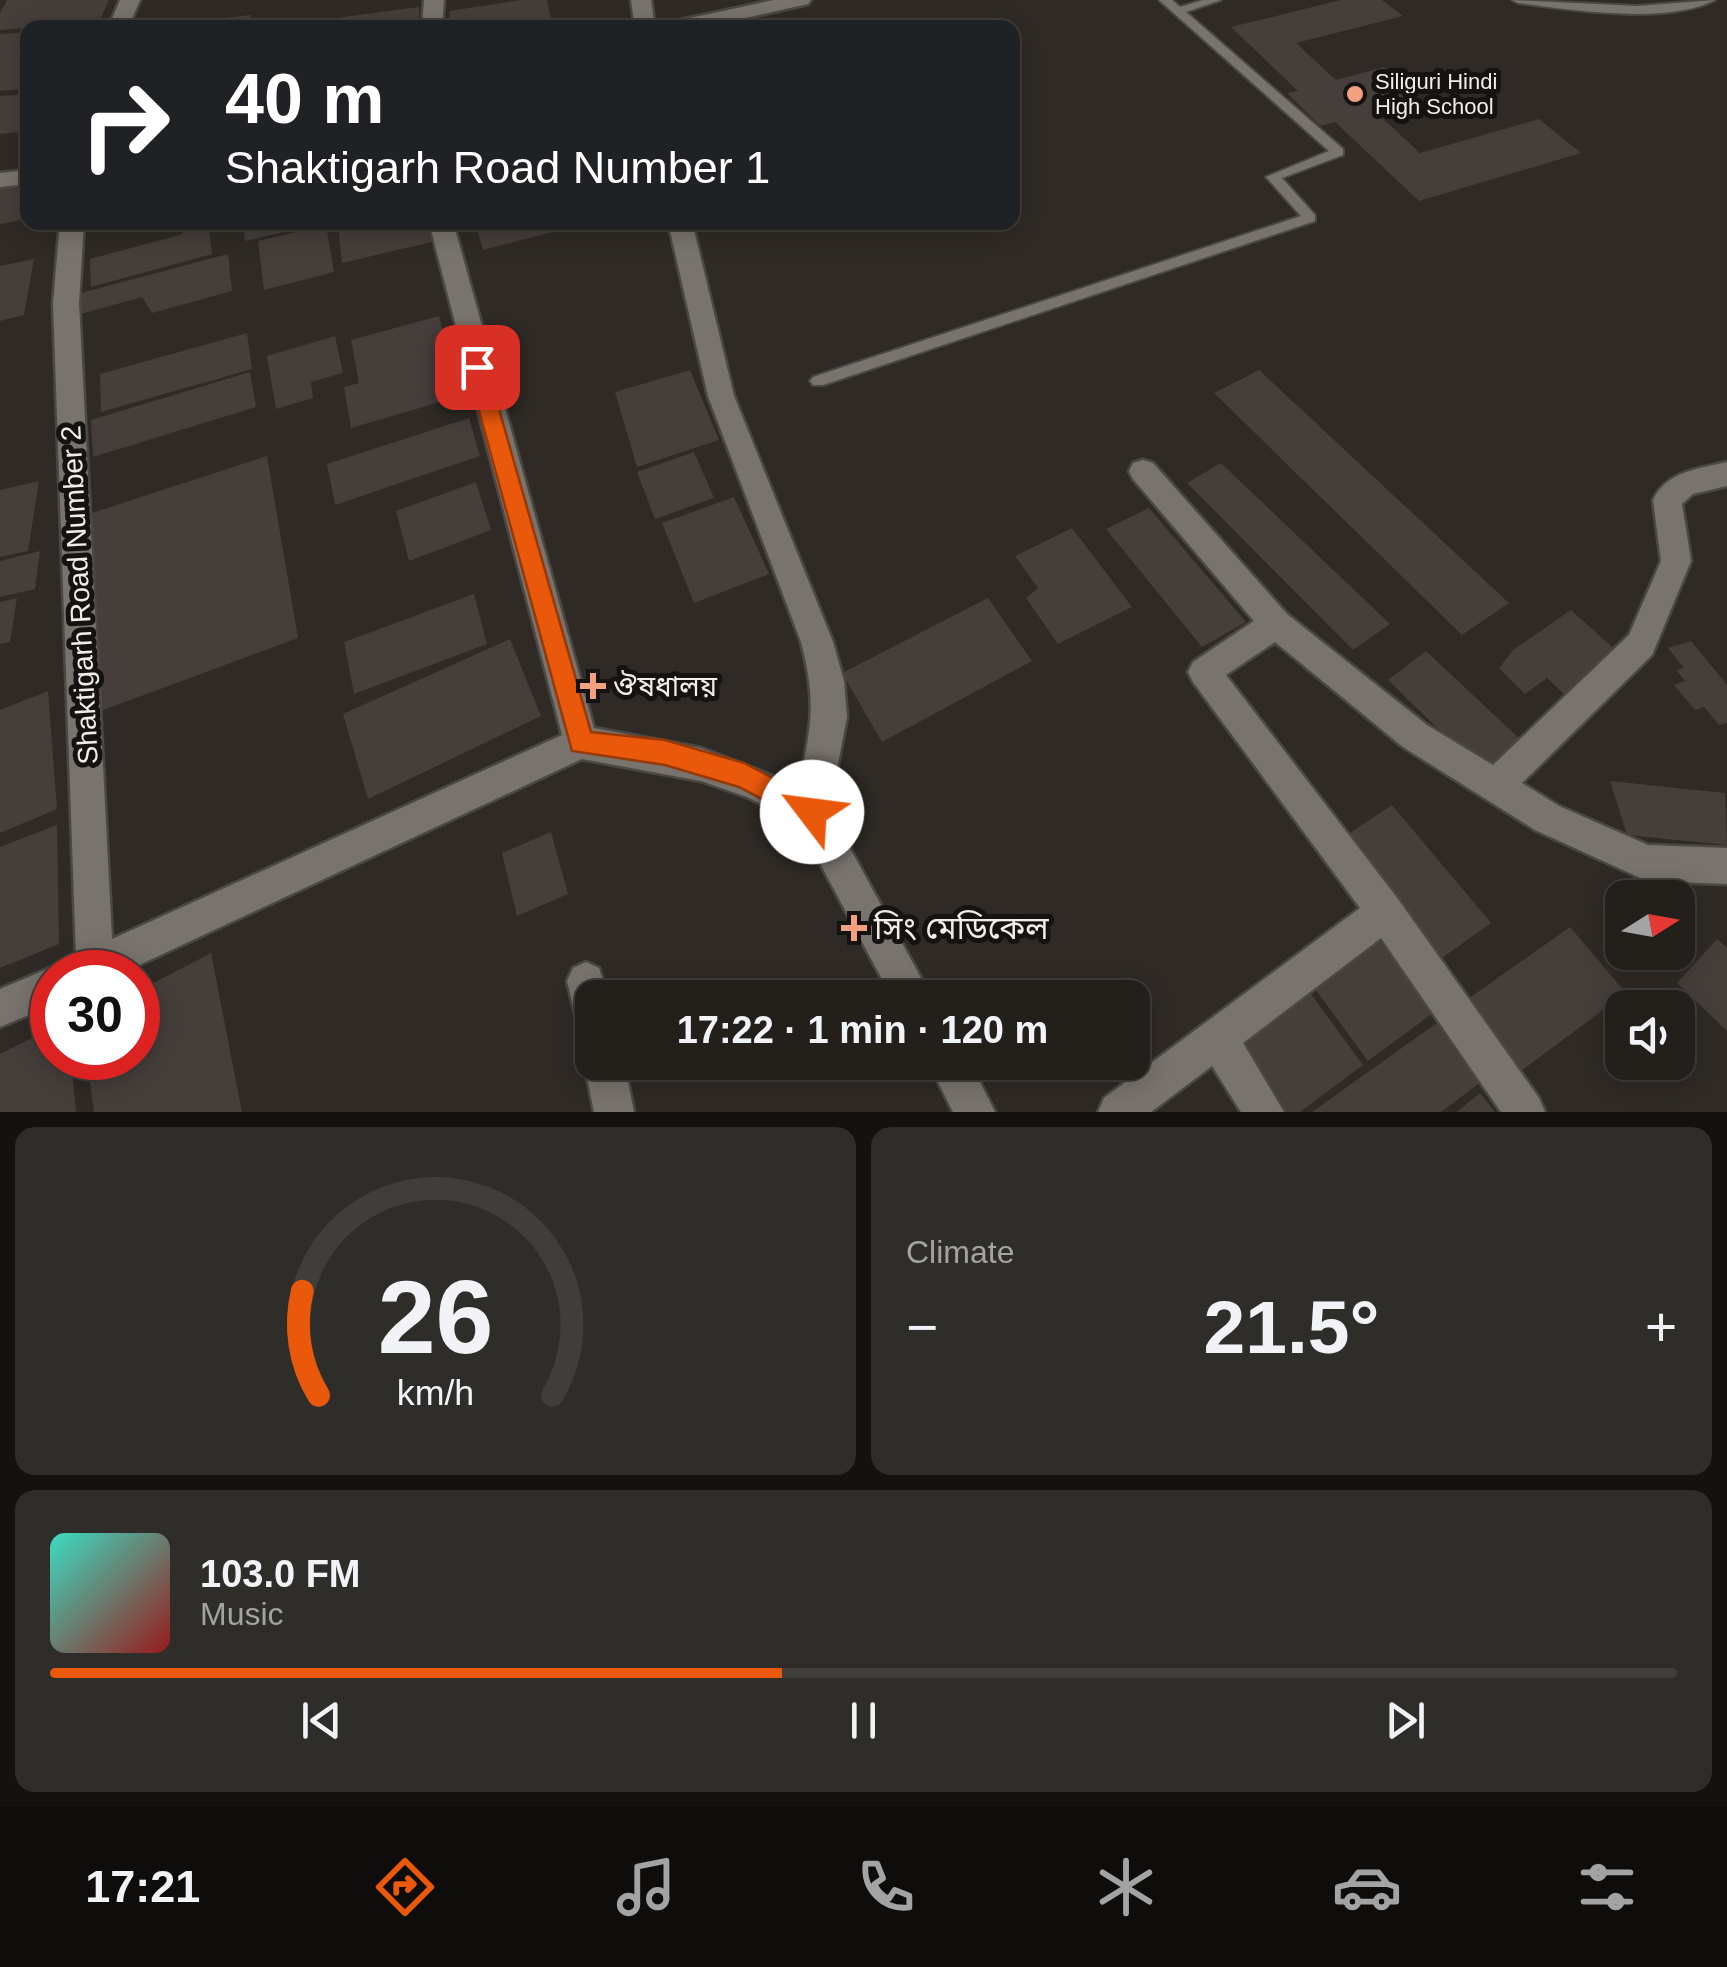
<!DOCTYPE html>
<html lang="en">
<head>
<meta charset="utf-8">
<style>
  :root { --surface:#23201c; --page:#2f2d29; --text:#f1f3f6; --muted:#a3a3a3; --line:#403e3b; --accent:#ea580c }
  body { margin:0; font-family:Helvetica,"Noto Sans Bengali",sans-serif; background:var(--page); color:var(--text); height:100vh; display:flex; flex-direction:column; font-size:38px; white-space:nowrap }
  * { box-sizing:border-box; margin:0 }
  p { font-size:32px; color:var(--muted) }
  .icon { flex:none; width:55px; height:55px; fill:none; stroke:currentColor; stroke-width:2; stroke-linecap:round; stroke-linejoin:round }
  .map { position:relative; height:1112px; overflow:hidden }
  .drawer { display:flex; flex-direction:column; gap:15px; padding:15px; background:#13120f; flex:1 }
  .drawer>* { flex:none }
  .top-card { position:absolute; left:20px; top:20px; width:1000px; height:210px; border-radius:20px; box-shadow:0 5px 25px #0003,0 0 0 2px var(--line); background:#202124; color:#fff; overflow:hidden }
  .needle { width:65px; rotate:79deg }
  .fabs { position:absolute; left:1605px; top:880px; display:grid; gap:20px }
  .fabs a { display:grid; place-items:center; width:90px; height:90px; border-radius:20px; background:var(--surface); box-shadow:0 5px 25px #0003,0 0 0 2px var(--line); font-size:50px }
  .speed { position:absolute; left:30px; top:950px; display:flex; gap:20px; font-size:50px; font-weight:700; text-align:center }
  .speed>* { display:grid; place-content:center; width:130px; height:130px; border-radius:50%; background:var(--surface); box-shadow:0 5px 25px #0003,0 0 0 2px var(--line); line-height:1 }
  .speed .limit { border:15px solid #d22; background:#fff; color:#111 }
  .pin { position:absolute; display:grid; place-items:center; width:85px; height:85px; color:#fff; margin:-42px; border-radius:20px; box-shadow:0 5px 15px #0006 }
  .me { position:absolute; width:110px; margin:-55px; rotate:300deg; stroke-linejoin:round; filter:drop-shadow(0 0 8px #0008) }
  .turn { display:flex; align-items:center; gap:35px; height:210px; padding:0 40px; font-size:45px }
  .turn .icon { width:130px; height:130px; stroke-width:2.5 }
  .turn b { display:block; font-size:70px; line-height:85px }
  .big { font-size:75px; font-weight:600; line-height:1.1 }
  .drawer .tile { flex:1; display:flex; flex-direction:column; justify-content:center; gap:15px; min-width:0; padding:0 35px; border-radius:20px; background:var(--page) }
  .drawer .dial { align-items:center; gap:0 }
  .dial svg { height:260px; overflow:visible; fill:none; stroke:var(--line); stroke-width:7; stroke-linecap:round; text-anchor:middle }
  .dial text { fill:var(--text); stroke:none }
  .song { display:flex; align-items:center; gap:30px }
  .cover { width:120px; height:120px; border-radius:15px; background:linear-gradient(135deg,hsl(170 70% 55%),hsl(0 70% 35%)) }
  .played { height:10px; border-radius:5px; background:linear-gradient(90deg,var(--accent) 45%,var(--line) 45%) }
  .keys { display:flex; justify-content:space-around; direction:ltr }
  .heat { display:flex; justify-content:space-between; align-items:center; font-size:55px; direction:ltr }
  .drawer .tiles { flex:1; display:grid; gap:15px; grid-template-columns:1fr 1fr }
  .tile:last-child { grid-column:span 2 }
  .trip { position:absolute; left:575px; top:980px; width:575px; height:100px; border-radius:20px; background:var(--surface); box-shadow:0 5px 25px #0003,0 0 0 2px var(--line); font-weight:600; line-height:100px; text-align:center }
  .dock { display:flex; height:160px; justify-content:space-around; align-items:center; background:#0e0d0b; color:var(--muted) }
  .dock .icon { width:70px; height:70px }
  .dock .selected { color:var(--accent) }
  .dock b { font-size:45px; color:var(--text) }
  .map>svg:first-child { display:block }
</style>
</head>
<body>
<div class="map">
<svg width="1727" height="1112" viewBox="0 0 1727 1112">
  <rect width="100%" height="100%" fill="#2f2a25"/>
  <path fill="#453e3b" d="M 7,0 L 109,0 L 99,22 L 0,30 L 0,13 Z
    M 521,0 L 547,0 L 553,28 L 451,28 L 449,11 Z
    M 1341,0 L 1382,0 L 1403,16 L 1296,43 L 1336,80 L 1384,67 L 1426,104 L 1380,116 L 1420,153 L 1539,119 L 1581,153 L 1419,201 L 1335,122 L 1320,126 L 1287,93 L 1298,91 L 1231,27 Z
    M 419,7 L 419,28 L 321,28 L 321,20 Z
    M 251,15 L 248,28 L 157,28 L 156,25 Z
    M 28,32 L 28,89 L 0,91 L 0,34 Z
    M 28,94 L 28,131 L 0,134 L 0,96 Z
    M 28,182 L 28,219 L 0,224 L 0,187 Z
    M 182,222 L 208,222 L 212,254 L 91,287 L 90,259 L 183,234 Z
    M 243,222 L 317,222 L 317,224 L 245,241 Z
    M 360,222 L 428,222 L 432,242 L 342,263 L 338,227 Z
    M 475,222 L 575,222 L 576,226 L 483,250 Z
    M 326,225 L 334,272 L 264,290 L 258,241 Z
    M 228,254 L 232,291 L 152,313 L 142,297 L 81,314 L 81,293 Z
    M 34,259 L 24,315 L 0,321 L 0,266 Z
    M 439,316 L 449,356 L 461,352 L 471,393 L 351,428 L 344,387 L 359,383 L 351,340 Z
    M 247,333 L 252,369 L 101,412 L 100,374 Z
    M 335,336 L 343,373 L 311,382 L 313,398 L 276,409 L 267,356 Z
    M 690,370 L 719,440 L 637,467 L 615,392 Z
    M 1259,370 L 1509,603 L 1462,635 L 1214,393 Z
    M 250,372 L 256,407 L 93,457 L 91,420 Z
    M 469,418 L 480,456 L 335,505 L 327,464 Z
    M 694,452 L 714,498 L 655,519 L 637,472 Z
    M 267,456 L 298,638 L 98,712 L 89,514 Z
    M 1221,463 L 1390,624 L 1353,650 L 1187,483 Z
    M 39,481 L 28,551 L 0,557 L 0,490 Z
    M 476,482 L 491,530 L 409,561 L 396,511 Z
    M 734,497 L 769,574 L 694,603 L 662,523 Z
    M 1149,508 L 1246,622 L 1202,647 L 1106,529 Z
    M 1072,528 L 1132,607 L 1058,644 L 1026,598 L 1038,588 L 1015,556 Z
    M 40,551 L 35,589 L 0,597 L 0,561 Z
    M 474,594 L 487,644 L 354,694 L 344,642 Z
    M 17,598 L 10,642 L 0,644 L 0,602 Z
    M 988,598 L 1032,661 L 882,742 L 842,673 Z
    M 1571,610 L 1621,655 L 1566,696 L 1547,678 L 1525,694 L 1499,668 L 1513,650 Z
    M 510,639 L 541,716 L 368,799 L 343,714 Z
    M 1691,641 L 1727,685 L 1727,723 L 1719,725 L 1704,707 L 1695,710 L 1674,685 L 1685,681 L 1676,670 L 1684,668 L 1668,648 Z
    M 1426,651 L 1521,740 L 1482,772 L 1388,680 Z
    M 48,691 L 57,809 L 0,833 L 0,710 Z
    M 1610,781 L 1725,793 L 1727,845 L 1627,835 Z
    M 1392,805 L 1491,923 L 1442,958 L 1345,836 Z
    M 57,825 L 59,944 L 0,968 L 0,847 Z
    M 551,832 L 568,894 L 517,916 L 502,853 Z
    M 1570,927 L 1626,993 L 1513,1077 L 1458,1006 Z
    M 1382,932 L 1440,1008 L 1368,1061 L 1310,982 Z
    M 1717,939 L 1727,948 L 1727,1031 L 1677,983 Z
    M 211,953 L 242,1112 L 94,1112 L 87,1058 L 138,1058 L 138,991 Z
    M 1305,986 L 1363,1065 L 1300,1112 L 1280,1112 L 1231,1038 Z
    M 1441,1020 L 1485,1079 L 1441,1112 L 1312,1112 Z
    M 52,1028 L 52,1058 L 71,1058 L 76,1112 L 0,1112 L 0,1054 Z
    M 1480,1093 L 1495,1112 L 1457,1112 Z"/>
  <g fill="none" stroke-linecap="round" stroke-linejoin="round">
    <defs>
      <path id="lane" d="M 1159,0 L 1172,0 L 1180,7 L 1203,0 L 1221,0 L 1186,12 L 1343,149 L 1343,155 L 1282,178 L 1315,215 L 1315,221 L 823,385 L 813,385 L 810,381 L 813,377 L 1301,216 L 1266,177 L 1329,151 Z
        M 1512,0 L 1637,6 L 1715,0 C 1668,25 1570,10 1518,3 Z"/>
      <path id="street" d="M 120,0 L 140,0 L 128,28 L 108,28 Z
        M 424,0 L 444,0 L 442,28 L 422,28 Z
        M 631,0 L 651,0 L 655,28 L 635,28 Z
        M 774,0 L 811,0 L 808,4 L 701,28 L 661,28 L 671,22 Z
        M 28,170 L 28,184 L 0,187 L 0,173 Z
        M 60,222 L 84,222 L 79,303 L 112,939 L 562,735 L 429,222 L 453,222 L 594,728 L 701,748 L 799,786 C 811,727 817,702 801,642 L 708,396 L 668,222 L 692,222 L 734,396 L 833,642 L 844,681 L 847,717 L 829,810 L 932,998 L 892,998 L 799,824 L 747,797 L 701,781 L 582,759 L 124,972 L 52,972 L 52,1005 L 0,1027 L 0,989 L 52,967 L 64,972 L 70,959 L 76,956 L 53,303 Z
        M 1143,460 L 1153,463 L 1287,614 L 1427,725 L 1493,765 L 1629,635 L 1661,561 L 1653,500 C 1667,471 1698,469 1727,462 L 1727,486 L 1693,494 L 1682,504 L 1691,561 L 1652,655 L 1522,783 L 1559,806 L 1648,845 L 1727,848 L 1727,884 L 1647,881 L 1535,830 L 1403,747 L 1275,642 L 1226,675 L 1398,899 L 1539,1098 L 1545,1112 L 1501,1112 L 1381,938 L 1243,1043 L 1284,1112 L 1241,1112 L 1212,1066 L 1151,1112 L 1098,1112 L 1104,1098 L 1360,908 L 1193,682 L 1188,672 L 1193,662 L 1254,621 L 1133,479 L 1129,471 L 1133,463 Z
        M 586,962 L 599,968 L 608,998 L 592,998 L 592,1031 L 578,1026 L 567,981 L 573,968 Z
        M 592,1047 L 592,1062 L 624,1062 L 634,1112 L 594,1112 L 584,1062 Z
        M 928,1062 L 970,1062 L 995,1112 L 953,1112 Z"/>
    </defs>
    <use href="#lane" stroke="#4b4843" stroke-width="4"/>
    <use href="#street" stroke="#4b4843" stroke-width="5"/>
    <use href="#lane" fill="#79736d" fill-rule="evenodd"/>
    <use href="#street" fill="#79736d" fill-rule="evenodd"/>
  </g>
  <path fill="#ea580c" stroke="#983908" stroke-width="2.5" d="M 477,360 L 487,367 L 591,732 L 665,740 L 744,763 L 821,803 L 825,812 L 821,822 L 812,825 L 739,787 L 665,765 L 572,751 L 467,367 Z"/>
  <g fill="#f3a081" stroke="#151311" stroke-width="4">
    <circle cx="1355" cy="94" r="10"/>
    <path d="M588 671h10v10h10v10h-10v10h-10v-10h-10v-10h10z"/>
    <path d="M849 913h10v10h10v10h-10v10h-10v-10h-10v-10h10z"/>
  </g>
  <g text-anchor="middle" stroke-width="10" stroke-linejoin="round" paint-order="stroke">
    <g font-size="22" fill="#f1eeea" stroke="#151311" text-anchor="start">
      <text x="1375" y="89">Siliguri Hindi<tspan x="1375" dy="25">High School</tspan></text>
    </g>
    <g font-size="28" fill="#f1eeea" stroke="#151311">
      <text transform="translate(79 595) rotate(-93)" y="10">Shaktigarh Road Number 2</text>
    </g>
    <g font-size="28" fill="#f1eeea" stroke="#151311" text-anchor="start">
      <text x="613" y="696">ঔষধালয়</text>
    </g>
    <g font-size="32" fill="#f1eeea" stroke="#151311" text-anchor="start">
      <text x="874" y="939">সিং মেডিকেল</text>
    </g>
  </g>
</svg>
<div class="fabs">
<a><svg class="needle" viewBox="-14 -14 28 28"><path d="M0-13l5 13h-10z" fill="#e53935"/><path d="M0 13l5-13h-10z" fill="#a3a3a3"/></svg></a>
<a><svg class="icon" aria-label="sound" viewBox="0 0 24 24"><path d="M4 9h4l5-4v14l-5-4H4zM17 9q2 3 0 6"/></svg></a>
</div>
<div class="speed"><div class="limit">30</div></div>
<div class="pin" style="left:477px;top:367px;background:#d93025"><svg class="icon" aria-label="arrive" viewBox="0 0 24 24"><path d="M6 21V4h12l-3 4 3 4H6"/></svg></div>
<svg class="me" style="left:812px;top:812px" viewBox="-20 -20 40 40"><circle r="19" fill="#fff"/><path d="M0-13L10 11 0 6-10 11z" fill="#ea580c"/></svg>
<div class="trip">17:22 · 1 min · 120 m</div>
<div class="top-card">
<div class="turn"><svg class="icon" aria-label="right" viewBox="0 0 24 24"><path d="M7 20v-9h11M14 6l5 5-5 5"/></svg><div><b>40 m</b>Shaktigarh Road Number 1</div></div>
</div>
</div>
<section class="drawer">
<div class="tiles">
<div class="tile dial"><svg viewBox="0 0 100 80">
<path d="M14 69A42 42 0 1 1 86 69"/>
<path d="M14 69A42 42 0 0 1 9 37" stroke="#ea580c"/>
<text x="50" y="56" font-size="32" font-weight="700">26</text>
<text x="50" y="72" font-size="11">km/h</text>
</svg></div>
<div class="tile"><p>Climate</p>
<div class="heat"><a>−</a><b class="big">21.5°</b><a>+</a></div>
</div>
<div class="tile">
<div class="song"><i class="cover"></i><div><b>103.0 FM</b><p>Music</p></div></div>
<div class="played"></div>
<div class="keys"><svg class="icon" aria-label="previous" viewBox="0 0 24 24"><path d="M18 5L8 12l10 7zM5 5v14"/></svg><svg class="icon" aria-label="pause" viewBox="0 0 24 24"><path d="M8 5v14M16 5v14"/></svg><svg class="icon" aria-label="next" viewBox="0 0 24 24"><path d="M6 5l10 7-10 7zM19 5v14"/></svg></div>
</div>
</div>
</section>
<nav class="dock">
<b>17:21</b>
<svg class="icon selected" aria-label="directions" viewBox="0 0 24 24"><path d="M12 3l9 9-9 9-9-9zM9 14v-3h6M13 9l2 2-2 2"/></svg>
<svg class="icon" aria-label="music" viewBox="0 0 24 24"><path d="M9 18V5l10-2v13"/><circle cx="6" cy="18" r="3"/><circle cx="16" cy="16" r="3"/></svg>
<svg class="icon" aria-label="phone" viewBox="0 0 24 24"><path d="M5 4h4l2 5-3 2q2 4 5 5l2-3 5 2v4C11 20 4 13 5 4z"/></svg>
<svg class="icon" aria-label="climate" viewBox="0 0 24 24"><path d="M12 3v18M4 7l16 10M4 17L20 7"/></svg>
<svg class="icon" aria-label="car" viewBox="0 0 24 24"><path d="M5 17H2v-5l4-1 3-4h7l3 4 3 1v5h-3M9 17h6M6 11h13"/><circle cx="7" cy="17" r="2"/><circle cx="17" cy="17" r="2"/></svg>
<svg class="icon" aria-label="filters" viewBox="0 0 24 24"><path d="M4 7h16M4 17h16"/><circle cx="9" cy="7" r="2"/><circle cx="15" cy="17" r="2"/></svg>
</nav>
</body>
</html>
